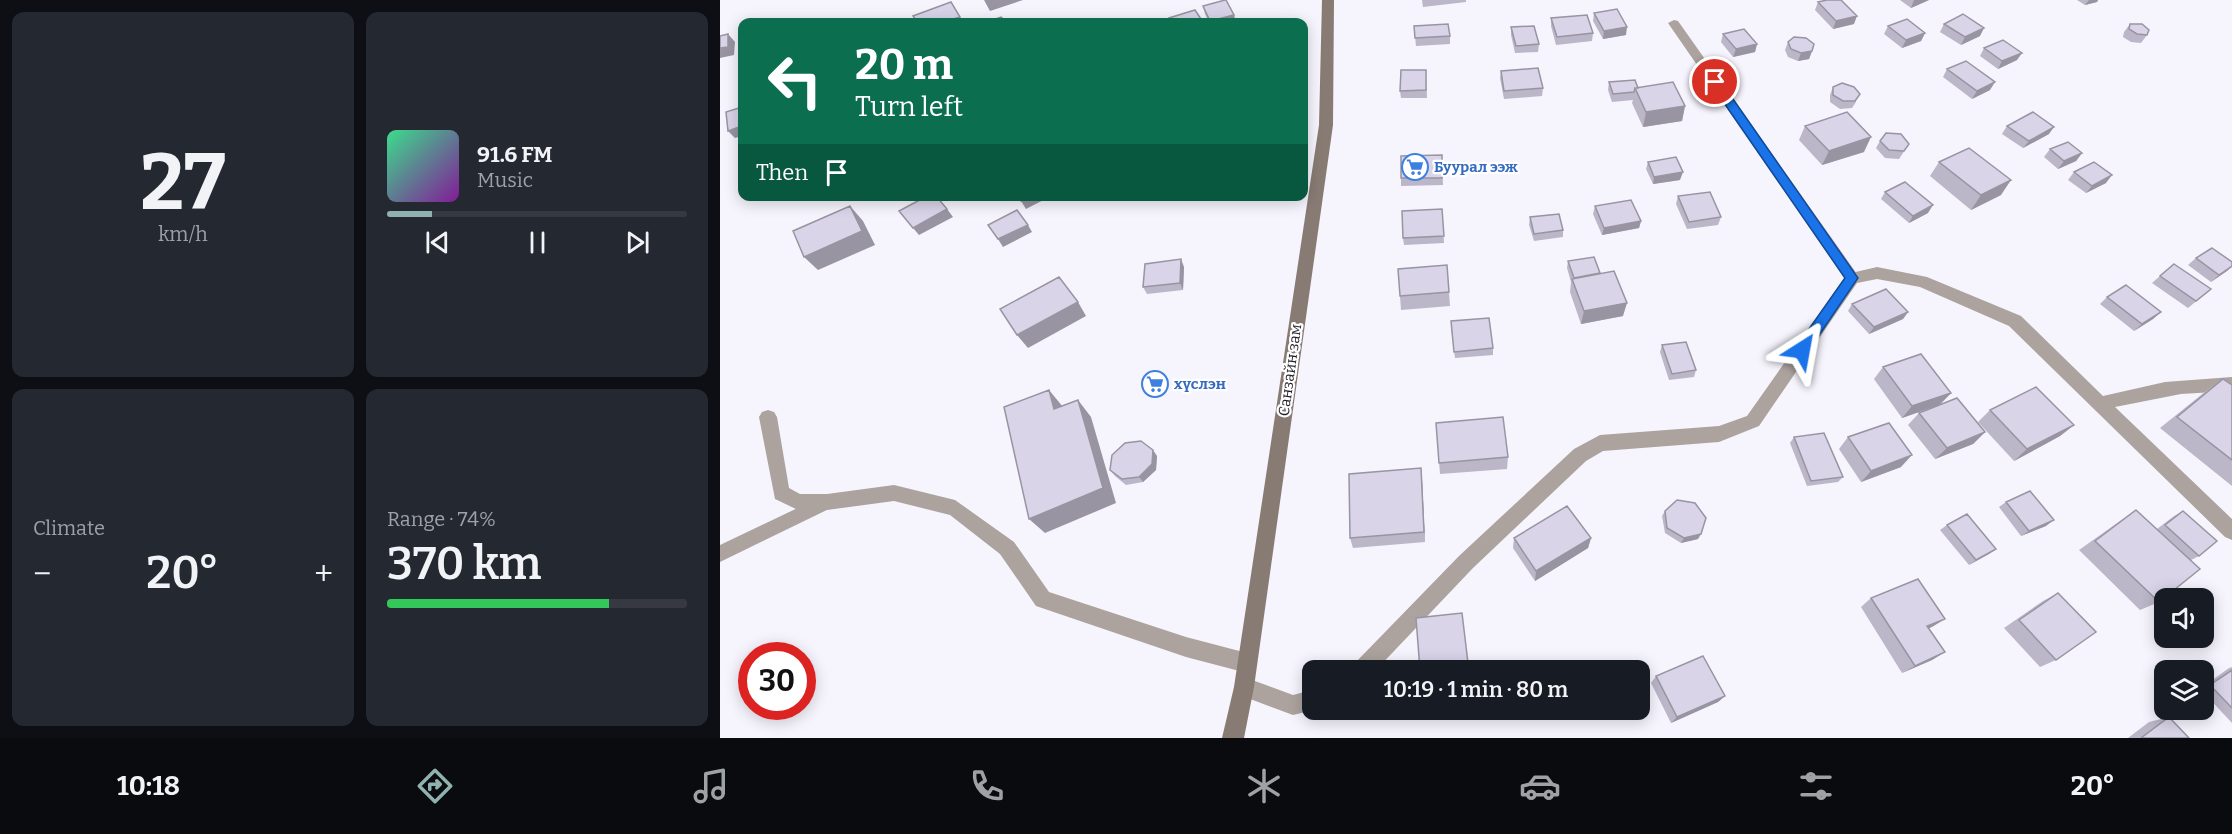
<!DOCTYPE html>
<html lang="en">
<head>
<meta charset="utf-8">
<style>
  :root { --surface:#171b24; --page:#242831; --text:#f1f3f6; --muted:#9ea1a6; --line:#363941; --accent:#8fb2b1 }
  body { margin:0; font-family:Bitter,serif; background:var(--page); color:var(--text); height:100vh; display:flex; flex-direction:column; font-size:22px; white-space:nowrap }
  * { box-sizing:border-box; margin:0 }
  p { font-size:20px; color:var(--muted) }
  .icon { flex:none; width:33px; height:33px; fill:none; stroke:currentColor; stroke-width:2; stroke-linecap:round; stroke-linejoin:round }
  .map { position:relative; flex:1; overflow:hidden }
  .details { display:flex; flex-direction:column; gap:12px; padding:12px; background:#0d0f14; width:720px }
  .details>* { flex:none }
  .hud { position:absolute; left:18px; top:18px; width:570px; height:183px; border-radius:12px; box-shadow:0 3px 15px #0003; background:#0b6e4f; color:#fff; overflow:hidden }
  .controls { position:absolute; left:1434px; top:588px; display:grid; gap:12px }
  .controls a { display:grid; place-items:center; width:60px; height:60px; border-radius:12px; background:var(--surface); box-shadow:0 3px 15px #0003; font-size:30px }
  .speed { position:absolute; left:18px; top:642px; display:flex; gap:12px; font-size:30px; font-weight:700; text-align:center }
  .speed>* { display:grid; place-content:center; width:78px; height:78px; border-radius:50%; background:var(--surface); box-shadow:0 3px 15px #0003; line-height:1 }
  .speed .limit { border:9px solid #d22; background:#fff; color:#111 }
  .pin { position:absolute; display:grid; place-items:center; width:51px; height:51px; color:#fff; margin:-26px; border:3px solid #fff; border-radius:50%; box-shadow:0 2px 6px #0007 }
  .me { position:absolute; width:66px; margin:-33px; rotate:34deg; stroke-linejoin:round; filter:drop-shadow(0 0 4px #0008) }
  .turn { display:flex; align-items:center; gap:21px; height:126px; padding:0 18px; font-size:27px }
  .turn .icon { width:78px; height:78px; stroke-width:2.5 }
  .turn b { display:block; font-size:42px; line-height:51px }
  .then { display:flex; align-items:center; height:57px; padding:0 18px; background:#0003; gap:12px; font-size:22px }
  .big { font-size:45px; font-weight:600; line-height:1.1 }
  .details .widget { flex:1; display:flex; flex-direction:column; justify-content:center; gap:9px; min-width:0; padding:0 21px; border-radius:12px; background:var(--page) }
  .details .dial { align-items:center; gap:0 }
  .dial b { font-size:78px; line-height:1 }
  .song { display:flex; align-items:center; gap:18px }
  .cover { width:72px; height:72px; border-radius:9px; background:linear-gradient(135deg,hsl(150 70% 55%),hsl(290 70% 35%)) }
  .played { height:6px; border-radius:3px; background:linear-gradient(90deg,var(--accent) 15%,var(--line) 15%) }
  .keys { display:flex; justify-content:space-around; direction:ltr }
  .heat { display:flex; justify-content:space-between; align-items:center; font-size:33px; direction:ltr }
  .charge { height:9px; border-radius:4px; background:linear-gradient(90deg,#34c759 74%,var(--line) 0) }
  .details .tiles { flex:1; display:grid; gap:12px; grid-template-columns:repeat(2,1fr) }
  .trip { position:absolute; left:582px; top:660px; width:348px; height:60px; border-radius:12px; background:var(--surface); box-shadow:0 3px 15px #0003; font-weight:600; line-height:60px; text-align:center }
  .menu { display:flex; height:96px; justify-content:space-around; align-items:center; background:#090b0e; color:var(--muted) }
  .menu .icon { width:42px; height:42px }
  .menu .on { color:var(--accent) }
  .menu b { font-size:27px; color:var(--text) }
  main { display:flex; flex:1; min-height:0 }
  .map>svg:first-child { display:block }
</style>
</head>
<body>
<main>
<section class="details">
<div class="tiles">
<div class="widget dial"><b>27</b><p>km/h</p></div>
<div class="widget">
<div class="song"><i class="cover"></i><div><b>91.6 FM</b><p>Music</p></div></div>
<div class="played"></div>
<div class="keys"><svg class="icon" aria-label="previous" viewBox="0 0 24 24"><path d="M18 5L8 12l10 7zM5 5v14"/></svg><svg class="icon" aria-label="pause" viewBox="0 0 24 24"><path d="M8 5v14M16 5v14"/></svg><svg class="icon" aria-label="next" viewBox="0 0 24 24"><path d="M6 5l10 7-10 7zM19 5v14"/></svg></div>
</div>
<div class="widget"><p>Climate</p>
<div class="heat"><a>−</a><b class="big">20°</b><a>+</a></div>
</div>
<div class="widget"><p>Range · 74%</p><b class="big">370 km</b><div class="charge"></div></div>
</div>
</section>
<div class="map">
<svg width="1512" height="738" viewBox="0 0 1512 738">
  <rect width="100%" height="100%" fill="#f6f4fd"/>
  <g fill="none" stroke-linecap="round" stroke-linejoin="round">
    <path fill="#aca39e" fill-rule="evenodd" d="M 954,20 L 958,21 L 1137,274 L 1139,278 L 1137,282 L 1127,282 L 948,23 Z
      M 107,494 L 113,497 L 115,502 L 113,507 L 0,562 L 0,545 Z"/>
    <path fill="#aca39e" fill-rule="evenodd" d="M 1157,267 L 1207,277 L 1301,316 L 1383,396 L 1445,382 L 1512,377 L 1512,391 L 1461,394 L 1395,407 L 1512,519 L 1512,540 L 1505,537 L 1289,326 L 1200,287 L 1157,279 L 1137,283 L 1039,426 L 999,442 L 883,451 L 866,461 L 753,568 L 656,670 L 632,670 L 635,663 L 739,556 L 854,449 L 880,435 L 999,426 L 1027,416 L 1127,274 Z
      M 48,410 L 54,412 L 57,417 L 69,488 L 80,494 L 107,494 L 174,485 L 235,500 L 294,542 L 329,592 L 466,637 L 527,653 L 534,656 L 537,663 L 534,670 L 527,673 L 466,657 L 316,606 L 280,554 L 230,515 L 174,501 L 107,510 L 78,510 L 55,499 L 39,417 L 42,412 Z
      M 524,677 L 573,695 L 592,690 L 594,710 L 573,715 L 517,694 L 514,687 L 517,680 Z"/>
    <path fill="#887b74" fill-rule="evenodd" d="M 602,0 L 614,0 L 613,125 L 534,687 L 524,738 L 502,738 L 514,687 L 599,125 Z"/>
  </g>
  <path fill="#bbb6c8" d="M 702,0 L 746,0 L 746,2 L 703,7 Z
    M 1180,0 L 1209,0 L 1191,8 Z
    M 1357,0 L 1378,0 L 1377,2 L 1365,5 Z
    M 1098,2 L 1134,24 L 1113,29 L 1095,10 Z
    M 483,6 L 516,22 L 489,22 L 485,14 Z
    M 874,13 L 906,35 L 883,39 L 873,21 Z
    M 831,18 L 873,33 L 872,41 L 836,45 L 831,26 Z
    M 1224,24 L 1260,36 L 1241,45 L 1220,32 Z
    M 1410,24 L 1427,35 L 1421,43 L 1411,42 L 1403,37 L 1404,32 Z
    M 694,26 L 730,36 L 730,44 L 696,46 Z
    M 1168,26 L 1205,33 L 1201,41 L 1182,48 L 1164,34 Z
    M 791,27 L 819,44 L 818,52 L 795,53 L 791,35 Z
    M 1003,34 L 1037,44 L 1035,52 L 1013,57 L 1001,42 Z
    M 1068,42 L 1092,51 L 1089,59 L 1078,61 L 1068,57 L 1065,50 Z
    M 1264,48 L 1297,60 L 1278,69 L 1260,56 Z
    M 1227,69 L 1270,90 L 1252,99 L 1223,77 Z
    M 706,70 L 707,98 L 681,98 L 680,91 Z
    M 781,71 L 823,88 L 822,96 L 784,99 L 780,78 Z
    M 889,82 L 918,88 L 965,106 L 962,121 L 923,127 L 912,103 L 913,100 L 892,102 L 888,90 Z
    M 1122,83 L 1136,102 L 1132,108 L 1120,109 L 1110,102 L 1110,95 L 1113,87 Z
    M 1085,126 L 1144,152 L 1102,165 L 1079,140 Z
    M 1287,126 L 1329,134 L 1303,148 L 1282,134 Z
    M 1160,141 L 1189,144 L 1179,159 L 1165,158 L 1156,148 Z
    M 1330,149 L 1362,153 L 1356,161 L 1338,169 L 1324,157 Z
    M 722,155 L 723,185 L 681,186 L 681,178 Z
    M 928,162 L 960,180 L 933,184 L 926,169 Z
    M 1219,162 L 1281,195 L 1251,210 L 1210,176 Z
    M 1354,172 L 1386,183 L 1366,193 L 1348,180 Z
    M 1165,192 L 1208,213 L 1189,223 L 1161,199 Z
    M 958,196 L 1001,217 L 998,225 L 967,229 L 956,204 Z
    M 875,206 L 921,221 L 919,228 L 882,235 L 873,214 Z
    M 722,209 L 724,243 L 684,245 L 683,238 Z
    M 810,217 L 843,230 L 843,237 L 814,241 L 809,225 Z
    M 1476,258 L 1512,262 L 1512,267 L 1491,282 L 1468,265 Z
    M 848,261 L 880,273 L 903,316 L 861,324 L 850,292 L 851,282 L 847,268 Z
    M 464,267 L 463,290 L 427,294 L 423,287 Z
    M 1440,276 L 1491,289 L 1468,308 L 1432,283 Z
    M 729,292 L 730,306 L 681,310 L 680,296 Z
    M 1387,297 L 1441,312 L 1433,319 L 1414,331 L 1380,304 Z
    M 1132,304 L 1188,312 L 1183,319 L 1149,334 L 1128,311 Z
    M 731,328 L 773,348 L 773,355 L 735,358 Z
    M 942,345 L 976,370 L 974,377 L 949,380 L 940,352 Z
    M 1163,367 L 1231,393 L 1220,405 L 1265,432 L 1253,444 L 1215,459 L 1188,425 L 1199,413 L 1219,405 L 1182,418 L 1154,379 Z
    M 1503,379 L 1512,385 L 1512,486 L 1440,428 L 1486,391 Z
    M 1270,410 L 1354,425 L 1340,436 L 1294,461 L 1258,422 Z
    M 716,423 L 788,457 L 787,469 L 720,474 Z
    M 1074,437 L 1123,477 L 1118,482 L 1087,486 L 1070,443 Z
    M 1128,437 L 1181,467 L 1141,482 L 1119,449 Z
    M 437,456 L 436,470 L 423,482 L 406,485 L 395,476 L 390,470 Z
    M 702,479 L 705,542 L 633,548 L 630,538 Z
    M 1286,502 L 1326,526 L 1301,536 L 1279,507 Z
    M 1416,510 L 1437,529 L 1454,516 L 1463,511 L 1479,556 L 1471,560 L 1439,602 L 1420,610 L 1359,550 L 1400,521 Z
    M 945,511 L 978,539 L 961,543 L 945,533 L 942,516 Z
    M 1227,525 L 1276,549 L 1249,565 L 1220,530 Z
    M 794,538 L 871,538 L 868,548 L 815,581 L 793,548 Z
    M 1338,593 L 1336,660 L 1320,667 L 1284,628 L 1323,601 Z
    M 1151,598 L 1225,619 L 1209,628 L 1225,652 L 1212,660 L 1182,673 L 1141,607 Z
    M 696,618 L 748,663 L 748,670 L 700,670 Z
    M 1512,667 L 1512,723 L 1484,693 L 1484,686 L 1509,668 Z
    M 936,676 L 1005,696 L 998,702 L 951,723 L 931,683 Z
    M 1449,717 L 1469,738 L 1408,738 L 1429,722 Z"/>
  <path fill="#9894a2" d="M 264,0 L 303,0 L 270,11 Z
    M 1194,0 L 1209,0 L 1191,8 Z
    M 1369,0 L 1378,0 L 1377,2 L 1365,5 Z
    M 514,15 L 516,22 L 491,22 L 490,21 Z
    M 1137,16 L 1134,24 L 1113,29 L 1116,21 Z
    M 240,17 L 243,22 L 224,22 Z
    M 907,27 L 906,35 L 883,39 L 884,31 Z
    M 1264,28 L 1260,36 L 1241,45 L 1245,37 Z
    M 1205,33 L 1201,41 L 1182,48 L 1186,40 Z
    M 8,34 L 15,42 L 14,55 L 0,58 L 0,48 Z
    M 1037,44 L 1035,52 L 1013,57 L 1016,49 Z
    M 1092,51 L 1089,59 L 1078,61 L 1081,53 Z
    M 1302,53 L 1297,60 L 1278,69 L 1282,61 Z
    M 1275,82 L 1270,90 L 1252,99 L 1257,91 Z
    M 965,106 L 962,121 L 923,127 L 926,112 Z
    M 22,126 L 22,136 L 15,138 L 8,131 Z
    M 1334,127 L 1329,134 L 1303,148 L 1309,141 Z
    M 1151,137 L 1144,152 L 1102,165 L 1109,151 Z
    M 1362,153 L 1356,161 L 1338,169 L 1344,161 Z
    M 963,172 L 960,180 L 933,184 L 934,177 Z
    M 1392,175 L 1386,183 L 1366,193 L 1372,186 Z
    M 1291,180 L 1281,195 L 1251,210 L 1261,195 Z
    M 311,196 L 331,196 L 306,209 L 301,201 Z
    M 1213,205 L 1208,213 L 1189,223 L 1193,216 Z
    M 130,206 L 143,221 L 155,245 L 98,270 L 84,257 Z
    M 227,209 L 233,217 L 199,235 L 193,228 Z
    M 921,221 L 919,228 L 882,235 L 884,228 Z
    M 308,225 L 312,232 L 283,247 L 278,239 Z
    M 461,259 L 464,267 L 463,290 L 460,283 Z
    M 1512,266 L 1507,271 L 1491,282 L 1499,275 Z
    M 358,302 L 366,316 L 308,348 L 297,335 Z
    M 907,303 L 903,316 L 861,324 L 864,311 Z
    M 1188,312 L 1183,319 L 1149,334 L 1154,327 Z
    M 1441,312 L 1433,319 L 1414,331 L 1422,324 Z
    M 329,390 L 343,407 L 334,409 Z
    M 1231,393 L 1219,405 L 1182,418 L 1192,406 Z
    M 358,400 L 371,417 L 396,503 L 325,533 L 309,519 Z
    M 1354,425 L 1340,436 L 1294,461 L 1307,449 Z
    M 1265,432 L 1253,444 L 1215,459 L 1227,448 Z
    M 433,450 L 437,456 L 436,470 L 423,482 L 419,477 Z
    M 1192,455 L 1181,467 L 1141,482 L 1151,471 Z
    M 701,468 L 702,479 L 705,542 L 704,532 Z
    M 1334,520 L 1326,526 L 1301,536 L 1309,531 Z
    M 981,534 L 978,539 L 961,543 L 964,538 Z
    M 871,538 L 868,548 L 815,581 L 816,571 Z
    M 1276,549 L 1269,554 L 1249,565 L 1256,560 Z
    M 1225,619 L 1212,627 L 1195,634 L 1207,626 Z
    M 1225,652 L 1212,660 L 1182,673 L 1195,666 Z
    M 1005,696 L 998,702 L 951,723 L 957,717 Z"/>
  <path fill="#d9d4e8" stroke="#9894a2" stroke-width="1.5" d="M 505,0 L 506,0 L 514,15 L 490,21 L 483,6 Z
    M 1107,0 L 1121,0 L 1137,16 L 1116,21 L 1098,2 Z
    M 231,2 L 240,17 L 224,22 L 197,22 L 193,16 Z
    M 897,9 L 907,27 L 884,31 L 874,13 Z
    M 475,10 L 483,22 L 452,22 L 449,18 Z
    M 1243,14 L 1264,28 L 1245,37 L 1224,24 Z
    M 867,15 L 873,33 L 837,37 L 831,18 Z
    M 281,17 L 287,22 L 267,22 Z
    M 343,19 L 345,22 L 332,22 Z
    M 1187,19 L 1205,33 L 1186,40 L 1168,26 Z
    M 728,24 L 730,36 L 695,38 L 694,26 Z
    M 1410,24 L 1422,24 L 1429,30 L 1427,35 L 1417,34 L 1409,29 Z
    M 814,26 L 819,44 L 796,46 L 791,27 Z
    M 1024,29 L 1037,44 L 1016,49 L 1003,34 Z
    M 8,34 L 8,47 L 0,48 L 0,36 Z
    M 1074,37 L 1086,38 L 1094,44 L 1092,51 L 1081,53 L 1071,49 L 1068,42 Z
    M 1283,40 L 1302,53 L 1282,61 L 1264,48 Z
    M 1246,61 L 1275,82 L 1257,91 L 1227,69 Z
    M 818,68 L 823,88 L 784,91 L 781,71 Z
    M 681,70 L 706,70 L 706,90 L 680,91 Z
    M 915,80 L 918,88 L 915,88 L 914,92 L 893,94 L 889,82 Z
    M 953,82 L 965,106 L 926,112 L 915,88 Z
    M 1122,83 L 1134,87 L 1140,94 L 1135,101 L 1123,101 L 1113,95 L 1113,87 Z
    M 22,107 L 22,126 L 8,131 L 6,112 Z
    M 1127,112 L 1151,137 L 1109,151 L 1085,126 Z
    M 1313,112 L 1334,127 L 1309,141 L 1287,126 Z
    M 1166,133 L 1181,134 L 1189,144 L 1184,151 L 1169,150 L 1160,141 Z
    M 1348,142 L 1362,153 L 1344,161 L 1330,149 Z
    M 1249,148 L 1291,180 L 1261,195 L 1219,162 Z
    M 722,155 L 722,178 L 681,178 L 681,156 Z
    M 956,157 L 963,172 L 934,177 L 928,162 Z
    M 1374,162 L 1392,175 L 1372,186 L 1354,172 Z
    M 1185,182 L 1213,205 L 1193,216 L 1165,192 Z
    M 990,192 L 1001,217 L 969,222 L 958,196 Z
    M 207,196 L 216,196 L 227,209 L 193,228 L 179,211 Z
    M 298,196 L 311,196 L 301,201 Z
    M 911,200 L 921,221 L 884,228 L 875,206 Z
    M 130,206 L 142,231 L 84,257 L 73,231 Z
    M 722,209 L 724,236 L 683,238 L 682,211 Z
    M 297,210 L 308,225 L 278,239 L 268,225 Z
    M 839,214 L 843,230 L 814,234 L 810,217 Z
    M 1492,248 L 1512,262 L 1512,266 L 1499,275 L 1476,258 Z
    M 874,257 L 880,273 L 854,278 L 848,261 Z
    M 461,259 L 460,283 L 423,287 L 425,264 Z
    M 1454,264 L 1491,289 L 1476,301 L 1440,276 Z
    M 727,265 L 729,292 L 680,296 L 678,269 Z
    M 894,271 L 907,303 L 864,311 L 852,279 Z
    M 339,277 L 358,302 L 297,335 L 280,309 Z
    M 1406,285 L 1441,312 L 1422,324 L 1387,297 Z
    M 1166,289 L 1188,312 L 1154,327 L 1132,304 Z
    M 769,318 L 773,348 L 734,352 L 731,321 Z
    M 966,342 L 976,370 L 952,374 L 942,345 Z
    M 1201,354 L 1231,393 L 1192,406 L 1163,367 Z
    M 1503,379 L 1512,385 L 1512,460 L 1457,417 Z
    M 1316,387 L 1354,425 L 1307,449 L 1270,410 Z
    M 329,390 L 334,409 L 358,400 L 383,488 L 309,519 L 284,407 Z
    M 1237,398 L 1265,432 L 1227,448 L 1199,413 Z
    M 783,417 L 788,457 L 719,463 L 716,423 Z
    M 1169,423 L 1192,455 L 1151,471 L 1128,437 Z
    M 1104,433 L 1123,477 L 1091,481 L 1074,437 Z
    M 421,441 L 433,450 L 432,464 L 419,477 L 402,479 L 390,470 L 392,455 L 405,443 Z
    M 701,468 L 704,532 L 630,538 L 629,474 Z
    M 1310,491 L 1334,520 L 1309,531 L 1286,502 Z
    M 957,500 L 975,503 L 986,518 L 981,534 L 964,538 L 947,528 L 945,511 Z
    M 847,506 L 871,538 L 816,571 L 794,538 Z
    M 1416,510 L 1480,569 L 1439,602 L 1375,541 Z
    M 1463,511 L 1497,541 L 1479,556 L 1445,525 Z
    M 1247,514 L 1276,549 L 1256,560 L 1227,525 Z
    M 1198,579 L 1225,619 L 1207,626 L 1225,652 L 1195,666 L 1151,598 Z
    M 1338,593 L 1376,632 L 1336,660 L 1299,620 Z
    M 742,613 L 748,663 L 700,670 L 696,618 Z
    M 983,656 L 1005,696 L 957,717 L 936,676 Z
    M 1512,670 L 1512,708 L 1490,685 Z
    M 1449,717 L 1469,738 L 1421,738 Z"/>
  <path fill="#1a73e8" stroke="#114b97" stroke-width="1.5" d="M 995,78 L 999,79 L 1138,278 L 1087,353 L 1077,353 L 1076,350 L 1077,346 L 1125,278 L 991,84 L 990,82 Z"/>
  <defs>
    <symbol id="supermarket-ring" viewBox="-11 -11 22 22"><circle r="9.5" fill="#fff" stroke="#3f7fe0" stroke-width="1.5"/><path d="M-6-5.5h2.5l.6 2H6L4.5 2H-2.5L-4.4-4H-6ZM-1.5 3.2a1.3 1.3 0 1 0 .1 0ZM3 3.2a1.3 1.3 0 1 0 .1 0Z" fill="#3f7fe0"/></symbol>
  </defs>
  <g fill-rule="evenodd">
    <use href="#supermarket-ring" x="680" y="152" width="30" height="30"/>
    <use href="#supermarket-ring" x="420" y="369" width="30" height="30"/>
  </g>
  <g text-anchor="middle" stroke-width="4.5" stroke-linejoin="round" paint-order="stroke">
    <g font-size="15" font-weight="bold" fill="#366cbe" stroke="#fff" text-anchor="start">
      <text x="714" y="172">Буурал ээж</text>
      <text x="454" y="389">хүслэн</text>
    </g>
    <g font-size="15" fill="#211f27" stroke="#fff">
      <text transform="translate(570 370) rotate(-82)" y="5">Санзайн зам</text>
    </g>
  </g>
</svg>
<div class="controls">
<a><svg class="icon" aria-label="sound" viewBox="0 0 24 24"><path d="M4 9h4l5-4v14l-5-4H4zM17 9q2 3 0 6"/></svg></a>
<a><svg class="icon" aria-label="layers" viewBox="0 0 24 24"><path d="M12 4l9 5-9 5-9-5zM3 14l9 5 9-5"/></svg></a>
</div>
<div class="speed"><div class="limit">30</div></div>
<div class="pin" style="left:995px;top:82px;background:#d93025"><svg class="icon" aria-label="arrive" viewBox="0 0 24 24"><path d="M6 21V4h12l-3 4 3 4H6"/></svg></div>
<svg class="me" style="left:1082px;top:350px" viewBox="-20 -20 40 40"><path d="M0-17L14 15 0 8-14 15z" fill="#1a73e8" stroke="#fff" stroke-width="4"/></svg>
<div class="trip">10:19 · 1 min · 80 m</div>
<div class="hud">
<div class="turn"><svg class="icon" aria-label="left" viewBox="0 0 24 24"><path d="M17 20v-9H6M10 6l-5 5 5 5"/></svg><div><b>20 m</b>Turn left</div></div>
<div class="then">Then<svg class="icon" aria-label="arrive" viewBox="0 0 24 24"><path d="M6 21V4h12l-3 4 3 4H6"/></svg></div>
</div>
</div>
</main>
<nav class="menu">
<b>10:18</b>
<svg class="icon on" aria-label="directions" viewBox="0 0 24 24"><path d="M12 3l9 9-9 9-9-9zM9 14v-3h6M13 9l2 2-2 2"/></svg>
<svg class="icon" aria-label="music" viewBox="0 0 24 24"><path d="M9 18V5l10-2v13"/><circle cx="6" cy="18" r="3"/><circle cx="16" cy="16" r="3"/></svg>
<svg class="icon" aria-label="phone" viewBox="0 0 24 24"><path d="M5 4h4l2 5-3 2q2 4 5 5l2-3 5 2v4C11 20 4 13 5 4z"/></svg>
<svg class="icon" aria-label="climate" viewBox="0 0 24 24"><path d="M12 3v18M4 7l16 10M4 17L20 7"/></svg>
<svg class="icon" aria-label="car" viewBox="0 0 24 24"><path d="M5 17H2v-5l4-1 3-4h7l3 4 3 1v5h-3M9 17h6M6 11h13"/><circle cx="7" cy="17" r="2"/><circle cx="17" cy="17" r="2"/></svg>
<svg class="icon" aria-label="filters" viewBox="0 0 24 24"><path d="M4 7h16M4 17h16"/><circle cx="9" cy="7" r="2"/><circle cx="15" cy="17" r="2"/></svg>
<b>20°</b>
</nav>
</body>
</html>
